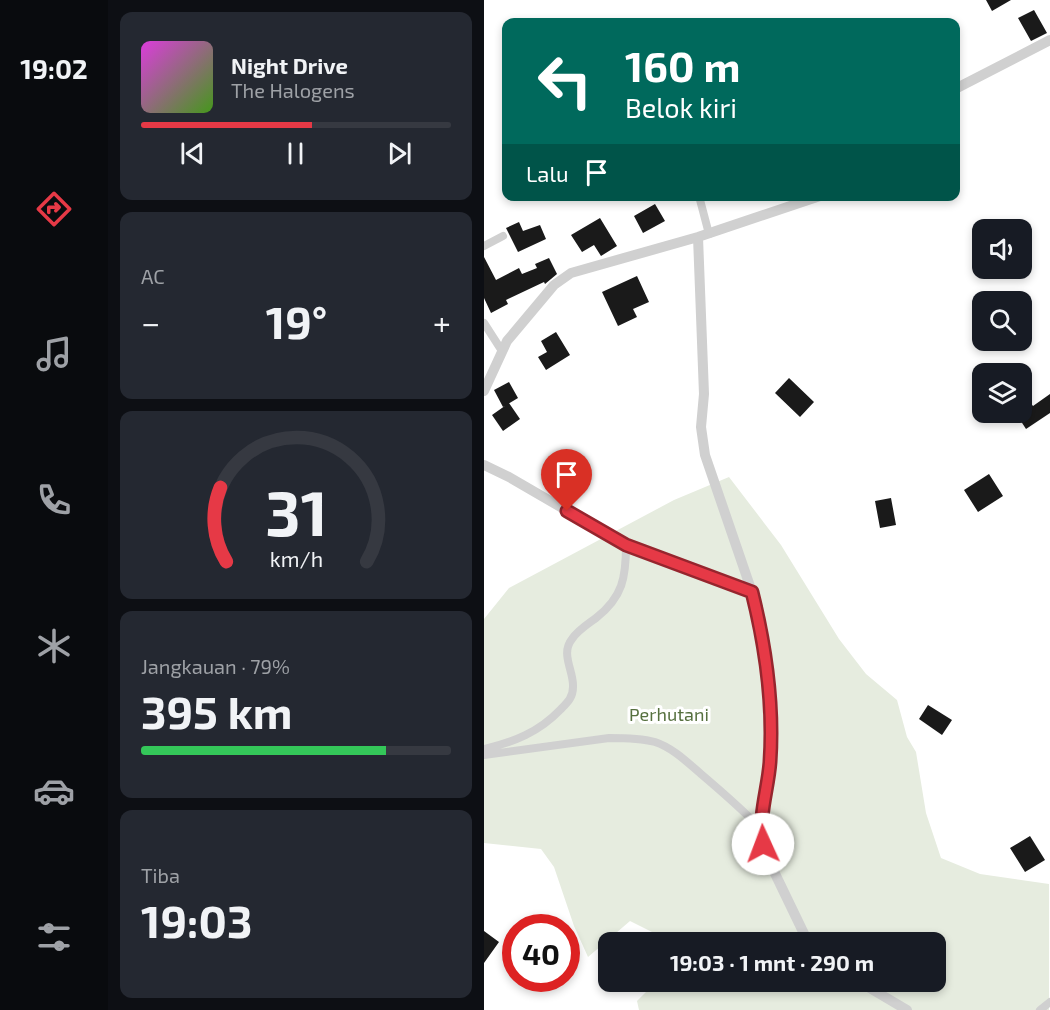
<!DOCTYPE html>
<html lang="id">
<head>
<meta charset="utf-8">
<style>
  :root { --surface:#171b24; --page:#242831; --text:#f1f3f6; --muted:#9ea1a6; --line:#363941; --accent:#e63946 }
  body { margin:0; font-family:"Exo 2",sans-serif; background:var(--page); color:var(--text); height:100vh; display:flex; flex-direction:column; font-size:22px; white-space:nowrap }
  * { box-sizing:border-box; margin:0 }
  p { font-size:20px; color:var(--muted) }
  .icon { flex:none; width:33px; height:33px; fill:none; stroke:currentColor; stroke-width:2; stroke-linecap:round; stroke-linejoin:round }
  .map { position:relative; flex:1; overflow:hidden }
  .sheet { display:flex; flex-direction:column; gap:12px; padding:12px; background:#0d0f14; width:376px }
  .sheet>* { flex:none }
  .guide { position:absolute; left:18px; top:18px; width:458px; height:183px; border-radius:12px; box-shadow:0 3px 9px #0003; background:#00695c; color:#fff; overflow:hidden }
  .controls { position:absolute; left:488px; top:219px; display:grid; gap:12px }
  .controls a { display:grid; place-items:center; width:60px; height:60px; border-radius:12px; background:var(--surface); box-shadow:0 3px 9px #0003; font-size:30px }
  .speed { position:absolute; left:18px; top:914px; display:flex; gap:12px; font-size:30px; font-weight:700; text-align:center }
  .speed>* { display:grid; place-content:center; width:78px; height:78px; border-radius:50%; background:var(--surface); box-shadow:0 3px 9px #0003; line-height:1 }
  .speed .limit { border:9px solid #d22; background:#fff; color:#111 }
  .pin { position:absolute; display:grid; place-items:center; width:51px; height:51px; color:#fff; margin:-62px -26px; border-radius:50% 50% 50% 0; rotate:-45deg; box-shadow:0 0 6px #0007 }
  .pin .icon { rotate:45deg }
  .me { position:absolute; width:66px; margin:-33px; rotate:358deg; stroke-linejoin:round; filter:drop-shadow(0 0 4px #0008) }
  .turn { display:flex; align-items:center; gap:21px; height:126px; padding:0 24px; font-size:27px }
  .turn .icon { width:78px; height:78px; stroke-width:2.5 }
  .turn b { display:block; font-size:42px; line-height:51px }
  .then { display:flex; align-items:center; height:57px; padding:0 24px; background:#0003; gap:12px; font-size:22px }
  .big { font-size:45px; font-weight:700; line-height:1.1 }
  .sheet .card { flex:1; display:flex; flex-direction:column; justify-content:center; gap:9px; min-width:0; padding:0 21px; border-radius:12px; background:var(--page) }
  .sheet .dial { align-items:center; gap:0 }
  .dial svg { height:156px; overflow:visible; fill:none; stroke:var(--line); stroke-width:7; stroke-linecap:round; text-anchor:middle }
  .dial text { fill:var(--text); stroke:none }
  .song { display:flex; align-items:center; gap:18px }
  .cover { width:72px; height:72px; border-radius:9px; background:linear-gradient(135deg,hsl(300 70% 55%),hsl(100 70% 35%)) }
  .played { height:6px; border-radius:3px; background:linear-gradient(90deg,var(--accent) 55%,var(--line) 55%) }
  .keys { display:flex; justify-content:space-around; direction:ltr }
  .heat { display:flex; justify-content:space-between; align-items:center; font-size:33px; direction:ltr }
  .charge { height:9px; border-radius:4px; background:linear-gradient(90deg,#34c759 79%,var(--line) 0) }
  .trip { position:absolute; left:114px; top:932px; width:348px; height:60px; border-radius:12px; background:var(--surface); box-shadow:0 3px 9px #0003; font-weight:700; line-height:60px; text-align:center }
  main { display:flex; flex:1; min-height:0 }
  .dock { display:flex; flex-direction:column; width:108px; justify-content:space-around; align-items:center; background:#090b0e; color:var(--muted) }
  .dock .icon { width:42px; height:42px }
  .dock .current { color:var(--accent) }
  .dock b { font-size:27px; color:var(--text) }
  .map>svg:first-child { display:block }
</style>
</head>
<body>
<main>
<nav class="dock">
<b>19:02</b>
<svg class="icon current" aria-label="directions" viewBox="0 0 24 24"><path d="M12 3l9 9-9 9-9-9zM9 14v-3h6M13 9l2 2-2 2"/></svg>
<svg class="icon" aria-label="music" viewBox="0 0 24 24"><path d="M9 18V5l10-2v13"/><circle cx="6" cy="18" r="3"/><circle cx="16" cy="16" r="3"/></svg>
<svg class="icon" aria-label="phone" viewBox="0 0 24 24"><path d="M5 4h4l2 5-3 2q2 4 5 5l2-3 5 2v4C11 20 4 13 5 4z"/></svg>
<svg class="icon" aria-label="climate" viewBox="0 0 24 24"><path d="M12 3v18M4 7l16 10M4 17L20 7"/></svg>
<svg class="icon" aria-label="car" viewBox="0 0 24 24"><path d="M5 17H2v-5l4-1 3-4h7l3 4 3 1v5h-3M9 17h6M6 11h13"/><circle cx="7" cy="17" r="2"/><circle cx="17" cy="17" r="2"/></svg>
<svg class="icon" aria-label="filters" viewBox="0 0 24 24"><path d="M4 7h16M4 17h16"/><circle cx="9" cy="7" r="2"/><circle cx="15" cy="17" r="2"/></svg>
</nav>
<section class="sheet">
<div class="card">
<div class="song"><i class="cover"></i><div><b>Night Drive</b><p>The Halogens</p></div></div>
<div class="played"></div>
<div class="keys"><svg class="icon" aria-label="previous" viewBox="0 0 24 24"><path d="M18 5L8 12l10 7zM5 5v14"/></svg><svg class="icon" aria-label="pause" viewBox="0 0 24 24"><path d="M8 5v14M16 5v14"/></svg><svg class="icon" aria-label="next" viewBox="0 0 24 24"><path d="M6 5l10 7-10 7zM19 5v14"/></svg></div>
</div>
<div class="card"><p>AC</p>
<div class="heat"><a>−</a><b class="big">19°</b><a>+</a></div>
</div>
<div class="card dial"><svg viewBox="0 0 100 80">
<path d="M14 69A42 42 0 1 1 86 69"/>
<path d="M14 69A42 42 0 0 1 11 31" stroke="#e63946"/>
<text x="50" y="56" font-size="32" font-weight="700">31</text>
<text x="50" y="72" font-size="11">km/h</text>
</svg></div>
<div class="card"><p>Jangkauan · 79%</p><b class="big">395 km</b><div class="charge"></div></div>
<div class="card"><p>Tiba</p><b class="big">19:03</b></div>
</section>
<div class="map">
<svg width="566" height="1010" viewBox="0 0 566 1010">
  <rect width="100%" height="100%" fill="#fff"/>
  <path fill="#e6ecdf" d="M 245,477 L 297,545 L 355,639 L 382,674 L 413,700 L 423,737 L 432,752 L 442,813 L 457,858 L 496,874 L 565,884 L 565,1010 L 155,1010 L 153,1001 L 173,981 L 452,981 L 452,942 L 181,942 L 180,938 L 146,921 L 104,957 L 90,926 L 70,867 L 57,849 L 0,843 L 0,619 L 25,588 L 190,500 Z"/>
  <path fill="#1a1a1a" d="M 502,0 L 527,0 L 508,11 Z
    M 550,10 L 563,33 L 547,41 L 534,18 Z
    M 171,204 L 181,221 L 159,233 L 150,216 Z
    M 116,218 L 133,246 L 117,256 L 110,245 L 98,252 L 87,235 Z
    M 35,222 L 39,231 L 56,225 L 62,239 L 34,252 L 22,228 Z
    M 0,257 L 12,280 L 35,268 L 38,274 L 53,268 L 51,264 L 65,258 L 73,274 L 61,284 L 60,282 L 22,300 L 24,304 L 7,313 L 0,298 Z
    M 153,276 L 165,302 L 149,309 L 153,317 L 134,326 L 118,292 Z
    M 72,332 L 86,355 L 62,370 L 54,357 L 63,352 L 57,341 Z
    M 305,378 L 330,402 L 316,417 L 291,393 Z
    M 25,382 L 34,398 L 19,407 L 10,390 Z
    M 537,391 L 549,406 L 566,394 L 566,413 L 542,429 L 531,412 L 537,412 Z
    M 25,403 L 36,419 L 19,431 L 8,415 Z
    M 505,474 L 519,496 L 494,512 L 480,490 Z
    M 407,498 L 412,525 L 396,528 L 391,501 Z
    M 444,705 L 468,720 L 458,735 L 435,719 Z
    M 546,836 L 561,860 L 541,872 L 526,848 Z
    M 0,931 L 15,942 L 0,963 Z"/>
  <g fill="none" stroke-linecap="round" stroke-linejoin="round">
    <path stroke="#d0d0d0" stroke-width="8" d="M 215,196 L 225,234
      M 0,246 L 19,236
      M 0,323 L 18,351
      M 0,749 C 30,742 55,732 76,710 C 83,703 89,698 89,687 C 90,671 76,654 88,639 C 94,630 104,624 112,618 C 139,597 142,577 142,545
      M 0,755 L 125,738 C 140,738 156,738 171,742 C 189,748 203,762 217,774 C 237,791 257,808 275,827
      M 556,1010 L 566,1002"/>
    <path stroke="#d0d0d0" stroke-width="10" d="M 471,89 L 566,40
      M 214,237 L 220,394 L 217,427 L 221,455 L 268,592 L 282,654 L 286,706 L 286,761 L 275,827 L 284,859 L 324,942
      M 0,391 L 23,341 L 70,285 L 87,273 L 214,237 L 336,196
      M 0,465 L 25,477 L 142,545 L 268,592
      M 374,981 L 423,1010"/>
  </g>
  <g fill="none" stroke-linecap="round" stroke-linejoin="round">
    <defs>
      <path id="route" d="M 83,511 L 142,545 L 268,592 C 282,648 290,704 286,762 C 284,790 274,815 279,844"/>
    </defs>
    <use href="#route" stroke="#96252e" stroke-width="15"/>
    <use href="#route" stroke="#e63946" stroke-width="10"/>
  </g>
  <g text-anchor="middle" stroke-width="6" stroke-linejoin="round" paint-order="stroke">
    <g font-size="18" fill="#56703f" stroke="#fff">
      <text x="185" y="721">Perhutani</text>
    </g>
  </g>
</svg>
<div class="controls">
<a><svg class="icon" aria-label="sound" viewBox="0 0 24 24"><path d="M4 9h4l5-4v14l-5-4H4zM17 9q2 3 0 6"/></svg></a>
<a><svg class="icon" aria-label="search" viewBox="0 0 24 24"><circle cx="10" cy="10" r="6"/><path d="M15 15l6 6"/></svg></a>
<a><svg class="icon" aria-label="layers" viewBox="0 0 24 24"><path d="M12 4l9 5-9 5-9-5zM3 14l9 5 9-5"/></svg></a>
</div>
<div class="speed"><div class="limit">40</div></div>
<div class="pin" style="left:83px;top:511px;background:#d93025"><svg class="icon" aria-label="arrive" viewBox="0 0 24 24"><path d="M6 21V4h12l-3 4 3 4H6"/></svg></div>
<svg class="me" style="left:279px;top:844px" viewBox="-20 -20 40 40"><circle r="19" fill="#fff"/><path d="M0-13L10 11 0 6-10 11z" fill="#e63946"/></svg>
<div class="trip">19:03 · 1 mnt · 290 m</div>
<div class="guide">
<div class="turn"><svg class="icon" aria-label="left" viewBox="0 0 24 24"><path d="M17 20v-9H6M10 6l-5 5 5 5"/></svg><div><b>160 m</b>Belok kiri</div></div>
<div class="then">Lalu<svg class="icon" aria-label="arrive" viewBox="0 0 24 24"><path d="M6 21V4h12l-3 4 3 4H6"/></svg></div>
</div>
</div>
</main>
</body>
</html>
